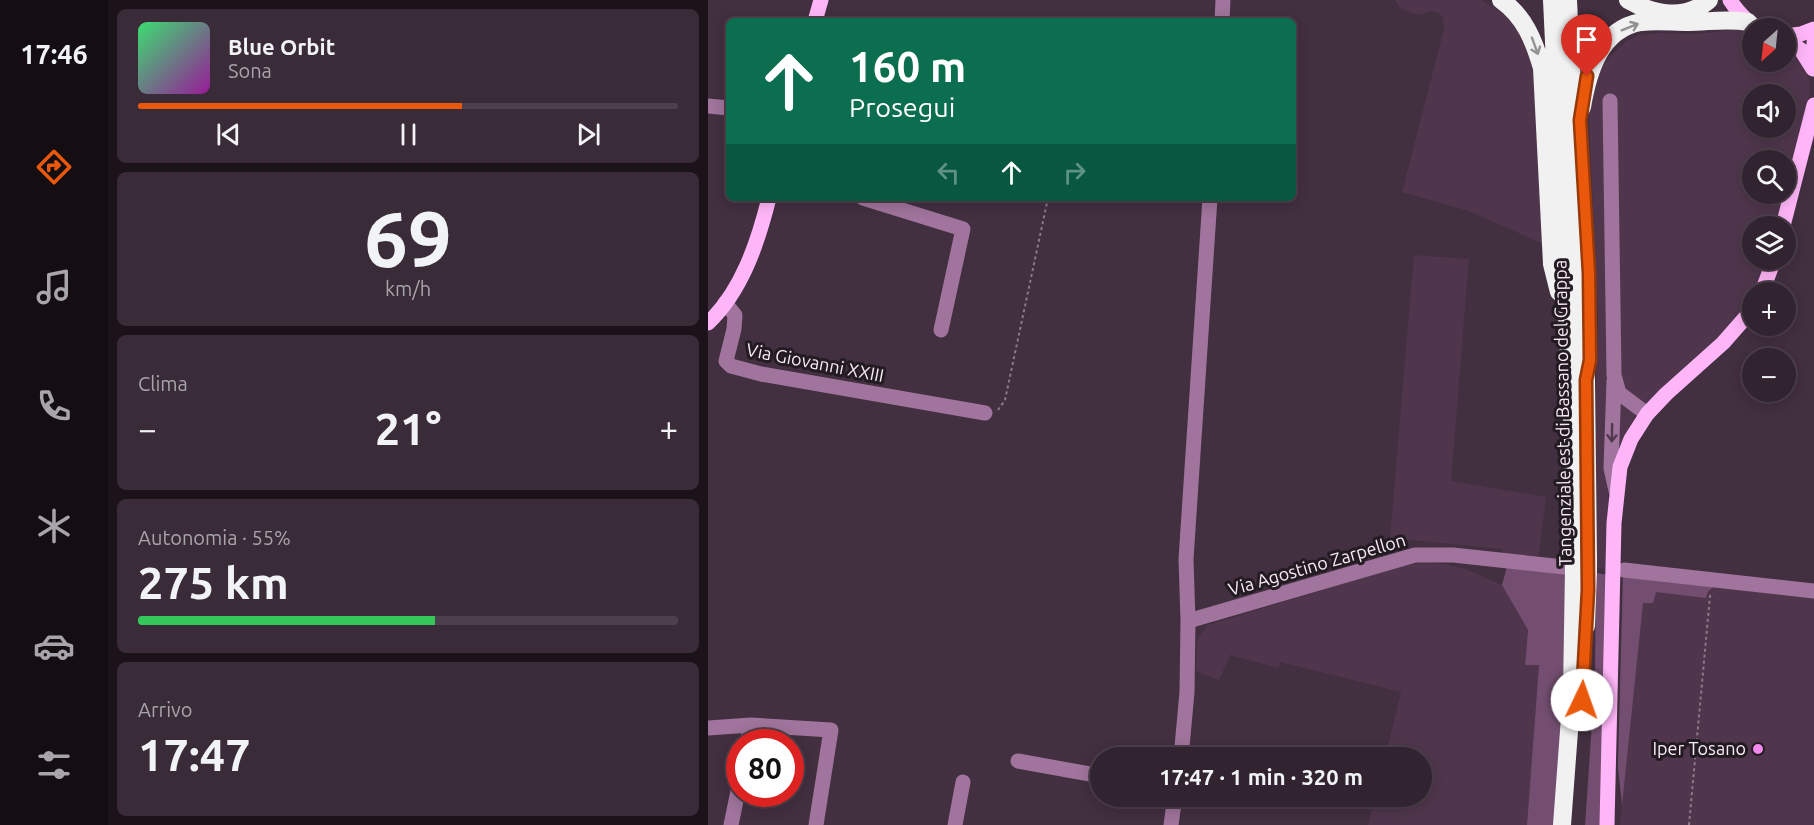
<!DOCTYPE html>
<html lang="it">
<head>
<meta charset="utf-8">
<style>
  :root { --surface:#322330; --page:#3a2b38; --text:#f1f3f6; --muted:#a8a4ab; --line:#4d404c; --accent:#ea580c }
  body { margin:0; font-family:Ubuntu,sans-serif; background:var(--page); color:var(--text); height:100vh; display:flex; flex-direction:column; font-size:22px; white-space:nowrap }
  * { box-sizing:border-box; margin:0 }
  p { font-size:20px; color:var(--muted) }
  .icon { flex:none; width:33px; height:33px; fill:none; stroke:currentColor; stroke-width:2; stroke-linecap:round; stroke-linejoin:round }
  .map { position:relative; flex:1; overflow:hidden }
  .panel { display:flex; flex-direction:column; gap:9px; padding:9px; background:#1c131a; width:600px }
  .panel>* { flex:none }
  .banner { position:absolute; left:18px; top:18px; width:570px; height:183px; border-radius:9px; box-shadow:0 3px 15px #0003,0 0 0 2px var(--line); background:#0b6e4f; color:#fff; overflow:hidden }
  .needle { width:39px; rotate:207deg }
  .controls { position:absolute; left:1034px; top:18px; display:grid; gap:12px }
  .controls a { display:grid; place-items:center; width:54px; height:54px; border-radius:50%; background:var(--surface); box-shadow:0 3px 15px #0003,0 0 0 2px var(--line); font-size:30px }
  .speed { position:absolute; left:18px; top:729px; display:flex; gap:12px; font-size:30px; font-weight:700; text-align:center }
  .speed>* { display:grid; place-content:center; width:78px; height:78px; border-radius:50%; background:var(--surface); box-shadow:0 3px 15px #0003,0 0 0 2px var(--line); line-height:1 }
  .speed .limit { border:9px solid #d22; background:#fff; color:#111 }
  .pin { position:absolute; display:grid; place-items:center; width:51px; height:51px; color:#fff; margin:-62px -26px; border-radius:50% 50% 50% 0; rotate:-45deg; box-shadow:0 0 6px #0007 }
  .pin .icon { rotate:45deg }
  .me { position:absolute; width:66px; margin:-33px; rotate:3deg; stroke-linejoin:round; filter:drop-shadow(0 0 4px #0008) }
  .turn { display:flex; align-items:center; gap:21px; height:126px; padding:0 24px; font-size:27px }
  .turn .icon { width:78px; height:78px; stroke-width:2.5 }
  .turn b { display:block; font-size:42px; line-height:51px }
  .lanes { display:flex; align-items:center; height:57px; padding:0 24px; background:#0003; justify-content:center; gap:30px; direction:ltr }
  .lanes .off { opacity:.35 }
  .big { font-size:45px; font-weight:600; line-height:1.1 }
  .panel .widget { flex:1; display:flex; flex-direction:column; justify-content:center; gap:9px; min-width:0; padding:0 21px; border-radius:9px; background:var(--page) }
  .panel .dial { align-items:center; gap:0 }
  .dial b { font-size:78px; line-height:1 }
  .song { display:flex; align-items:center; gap:18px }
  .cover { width:72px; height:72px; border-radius:9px; background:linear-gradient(135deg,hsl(140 70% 55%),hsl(300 70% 35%)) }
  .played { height:6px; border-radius:3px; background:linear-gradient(90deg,var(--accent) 60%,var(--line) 60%) }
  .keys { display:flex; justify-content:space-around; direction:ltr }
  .heat { display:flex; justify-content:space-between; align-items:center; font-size:33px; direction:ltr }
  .charge { height:9px; border-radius:4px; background:linear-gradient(90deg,#34c759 55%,var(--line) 0) }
  .trip { position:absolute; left:382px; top:747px; width:342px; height:60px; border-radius:30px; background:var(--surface); box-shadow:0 3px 15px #0003,0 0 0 2px var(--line); font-weight:600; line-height:60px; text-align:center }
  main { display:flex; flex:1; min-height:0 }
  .menu { display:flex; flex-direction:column; width:108px; justify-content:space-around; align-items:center; background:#140e13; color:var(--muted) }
  .menu .icon { width:42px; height:42px }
  .menu .current { color:var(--accent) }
  .menu b { font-size:27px; color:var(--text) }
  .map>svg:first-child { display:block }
</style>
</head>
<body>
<main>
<nav class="menu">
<b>17:46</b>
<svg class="icon current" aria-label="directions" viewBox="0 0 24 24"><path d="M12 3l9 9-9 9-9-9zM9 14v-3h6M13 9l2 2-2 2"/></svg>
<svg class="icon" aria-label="music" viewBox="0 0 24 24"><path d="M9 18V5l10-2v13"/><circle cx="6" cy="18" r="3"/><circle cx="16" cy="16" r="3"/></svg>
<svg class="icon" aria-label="phone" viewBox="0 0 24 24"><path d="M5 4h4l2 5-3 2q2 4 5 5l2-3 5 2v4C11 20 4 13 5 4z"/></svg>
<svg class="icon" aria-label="climate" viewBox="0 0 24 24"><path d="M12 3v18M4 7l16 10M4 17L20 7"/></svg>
<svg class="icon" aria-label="car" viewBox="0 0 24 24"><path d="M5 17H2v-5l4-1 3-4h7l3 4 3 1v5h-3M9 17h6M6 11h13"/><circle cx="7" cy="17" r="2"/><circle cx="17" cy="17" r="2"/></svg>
<svg class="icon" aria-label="filters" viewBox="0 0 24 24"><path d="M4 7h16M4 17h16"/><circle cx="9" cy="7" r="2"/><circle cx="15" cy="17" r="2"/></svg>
</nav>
<section class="panel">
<div class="widget">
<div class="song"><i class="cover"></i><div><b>Blue Orbit</b><p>Sona</p></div></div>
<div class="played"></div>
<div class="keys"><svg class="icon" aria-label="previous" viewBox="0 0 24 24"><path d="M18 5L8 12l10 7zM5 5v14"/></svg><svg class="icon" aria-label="pause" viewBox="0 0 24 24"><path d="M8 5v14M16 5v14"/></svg><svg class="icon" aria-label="next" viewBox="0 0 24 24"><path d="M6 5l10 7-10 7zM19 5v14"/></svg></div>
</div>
<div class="widget dial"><b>69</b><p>km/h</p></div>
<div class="widget"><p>Clima</p>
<div class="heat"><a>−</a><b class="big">21°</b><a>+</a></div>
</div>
<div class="widget"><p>Autonomia · 55%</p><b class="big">275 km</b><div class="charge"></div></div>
<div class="widget"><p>Arrivo</p><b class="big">17:47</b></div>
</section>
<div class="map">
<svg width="1106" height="825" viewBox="0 0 1106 825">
  <rect width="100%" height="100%" fill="#422f40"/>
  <path fill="#4f364c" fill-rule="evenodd" d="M 687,0 L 773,0 L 796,14 L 811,29 L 832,75 L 842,247 L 761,211 L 694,192 L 737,25 L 734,24 L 736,18 L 730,13 L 723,11 L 711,15 L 704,13 L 692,8 Z
    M 1033,29 L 1044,31 L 1044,62 L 1077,62 L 1077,44 L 1096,61 L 1102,83 L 1100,107 L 1084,168 L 1068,226 L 1044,226 L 1044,260 L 1059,260 L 1056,272 L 1046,292 L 1044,292 L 1042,301 L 1026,324 L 948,396 L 926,419 L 914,443 L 899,444 L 900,498 L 903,498 L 901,570 L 888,568 L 887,418 L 890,317 L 880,98 L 886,77 L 895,62 L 920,40 L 931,35 L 950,33 L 988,34 ZM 1044,94 L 1077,94 L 1077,128 L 1044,128 ZM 1044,160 L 1077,160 L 1077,194 L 1044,194 Z
    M 706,255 L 761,259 L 743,481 L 838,497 L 830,561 L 795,554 L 794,549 L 682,538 Z
    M 713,563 L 737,564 L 757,569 L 794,585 L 820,630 L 817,664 L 831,665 L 819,825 L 660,825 L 667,797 L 714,796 L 714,758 L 677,757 L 693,692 L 572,662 L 571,668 L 522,655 L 511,680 L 488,671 L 489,640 L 500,625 L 693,566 Z
    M 915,574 L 1106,598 L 1106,825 L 912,825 L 914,805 L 910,767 Z"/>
  <path fill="#744e71" d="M 800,563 L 857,571 L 858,663 L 848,825 L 819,825 L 831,665 L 817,665 L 820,630 L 794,585 Z
    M 888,573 L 901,575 L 892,825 L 877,825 L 887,679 Z
    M 915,574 L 1007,586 L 1000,591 L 998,598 L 948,592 L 945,603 L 935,603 L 914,805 L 910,767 Z"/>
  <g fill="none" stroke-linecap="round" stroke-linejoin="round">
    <path stroke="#8b7a89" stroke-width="2" stroke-dasharray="3 3" stroke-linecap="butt" d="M 290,410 L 297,400 L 340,198
      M 981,825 L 1002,596 L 1005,593"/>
    <path stroke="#a0749c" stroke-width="15" d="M 514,21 L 515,0
      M 902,101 L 906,375 L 911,393 L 939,414
      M 0,106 L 21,108
      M 155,198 L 255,229 L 233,330
      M 17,303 L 27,315 L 26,329 L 18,361 L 23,366 L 53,374 L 277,413
      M 906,381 L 903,468 L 908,491
      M 916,570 L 1106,591
      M 480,621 L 707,555 L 745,555 L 856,567
      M 0,728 L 43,725 L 123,730 L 108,825
      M 39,742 L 43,725
      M 473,758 L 479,692 L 480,621 L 478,559 L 502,198
      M 310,761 L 393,776
      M 23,825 L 32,781
      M 247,825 L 255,782
      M 463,825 L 467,796"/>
    <path stroke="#ffb6f8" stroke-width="15" d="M 1022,0 C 1030,13 1038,21 1050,28
      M 107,21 L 113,0
      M 1077,36 L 1093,34 L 1106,29
      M 1077,39 L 1093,50 L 1105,69
      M 1105,69 L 1106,42
      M 1075,226 L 1106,105
      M 1054,292 L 1066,260
      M 0,323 C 34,291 50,242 61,198
      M 899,825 L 906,523 L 912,467 L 923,439 L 939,414 L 958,394 L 1015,343 L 1044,310"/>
    <path stroke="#f1f1f1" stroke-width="18" d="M 793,0 C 817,17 826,41 834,68 L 844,264 L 851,292
      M 844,0 L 865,441 L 866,555
      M 860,0 L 878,380 L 880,559
      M 920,0 C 946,15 977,21 1001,0
      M 874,107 C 880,72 892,29 933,22 C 948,20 965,22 980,22 C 1000,22 1020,18 1040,22
      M 878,626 L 880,571
      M 854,825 L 864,691 L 866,570"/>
    <path stroke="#f1f1f1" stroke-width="18" d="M 866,555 L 866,570
      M 880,559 L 880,571"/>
  </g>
  <defs><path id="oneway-shaft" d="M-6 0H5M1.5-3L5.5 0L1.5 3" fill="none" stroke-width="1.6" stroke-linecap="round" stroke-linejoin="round" transform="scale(1.5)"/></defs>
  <g stroke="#949194">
    <use href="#oneway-shaft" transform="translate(922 27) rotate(-22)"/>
    <use href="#oneway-shaft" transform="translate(827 46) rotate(70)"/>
  </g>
  <use stroke="#4f3a4d" href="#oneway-shaft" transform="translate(904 433) rotate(91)"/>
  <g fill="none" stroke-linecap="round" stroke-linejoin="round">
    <defs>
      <path id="route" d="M 874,700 L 880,590 L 878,380 L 882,360 L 881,273 L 872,120 L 879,76"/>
    </defs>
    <use href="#route" stroke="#983908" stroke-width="15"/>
    <use href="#route" stroke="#ea580c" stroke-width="10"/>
  </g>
  <circle fill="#f589ee" stroke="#231b22" stroke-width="2" cx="1050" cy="749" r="6"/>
  <g text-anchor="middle" stroke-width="6" stroke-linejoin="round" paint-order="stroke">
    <g font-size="18" fill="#f8ebf6" stroke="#231b22">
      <text transform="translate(107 363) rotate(11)" y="6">Via Giovanni XXIII</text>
      <text transform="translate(855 413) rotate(-91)" y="6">Tangenziale est di Bassano del Grappa</text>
      <text transform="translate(609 565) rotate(-16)" y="6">Via Agostino Zarpellon</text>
    </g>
    <g font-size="18" fill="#f8ebf6" stroke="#231b22" text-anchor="end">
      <text x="1038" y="755">Iper Tosano</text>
    </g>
  </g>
</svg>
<div class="controls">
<a><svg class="needle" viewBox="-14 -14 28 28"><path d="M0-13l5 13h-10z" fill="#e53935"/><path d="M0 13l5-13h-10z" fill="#a8a4ab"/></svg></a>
<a><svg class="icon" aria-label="sound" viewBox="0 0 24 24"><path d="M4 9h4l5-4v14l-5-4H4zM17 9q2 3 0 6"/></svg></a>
<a><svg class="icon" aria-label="search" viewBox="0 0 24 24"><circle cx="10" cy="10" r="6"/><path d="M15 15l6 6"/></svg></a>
<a><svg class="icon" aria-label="layers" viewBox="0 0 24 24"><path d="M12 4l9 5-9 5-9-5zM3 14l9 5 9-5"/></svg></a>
<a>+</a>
<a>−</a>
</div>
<div class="speed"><div class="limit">80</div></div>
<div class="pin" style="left:879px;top:76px;background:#d93025"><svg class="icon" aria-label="arrive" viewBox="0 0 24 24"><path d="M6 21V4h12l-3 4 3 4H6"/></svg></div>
<svg class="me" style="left:874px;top:700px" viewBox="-20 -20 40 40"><circle r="19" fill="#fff"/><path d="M0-13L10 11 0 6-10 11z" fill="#ea580c"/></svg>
<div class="trip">17:47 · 1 min · 320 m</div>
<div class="banner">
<div class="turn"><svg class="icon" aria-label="ahead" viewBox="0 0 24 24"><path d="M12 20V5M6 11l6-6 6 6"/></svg><div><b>160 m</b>Prosegui</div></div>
<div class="lanes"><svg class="icon off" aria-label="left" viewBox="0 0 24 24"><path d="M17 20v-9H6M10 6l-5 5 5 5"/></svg><svg class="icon" aria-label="ahead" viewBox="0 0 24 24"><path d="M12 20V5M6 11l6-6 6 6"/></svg><svg class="icon off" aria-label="right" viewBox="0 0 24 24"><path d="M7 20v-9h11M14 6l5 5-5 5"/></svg></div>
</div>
</div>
</main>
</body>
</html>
